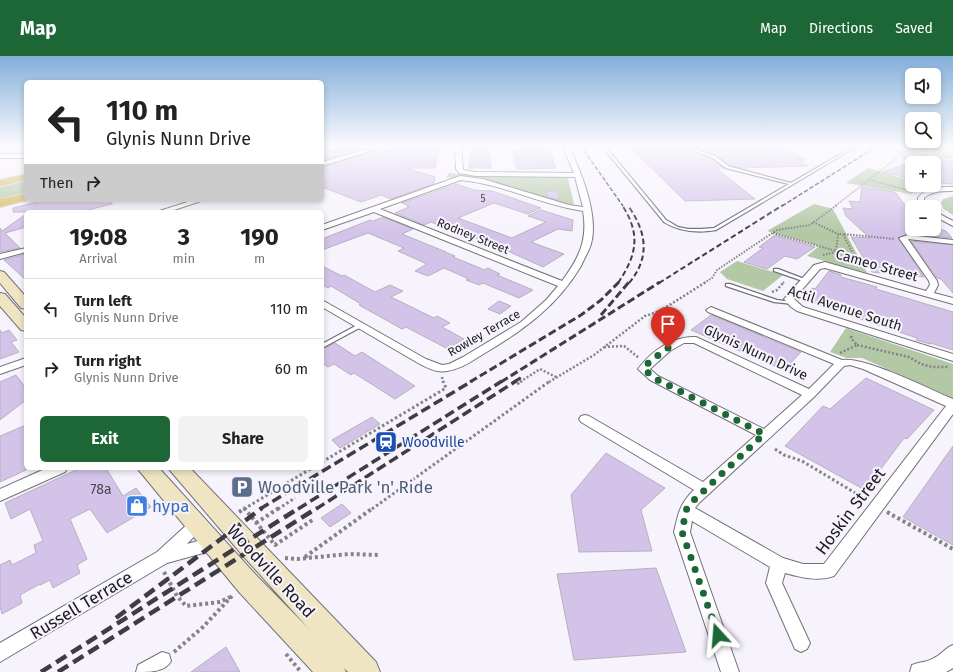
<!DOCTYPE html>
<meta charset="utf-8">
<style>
:root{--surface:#fff;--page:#f2f2f2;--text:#222;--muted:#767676;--line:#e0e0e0;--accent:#1c6735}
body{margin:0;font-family:"Fira Sans",sans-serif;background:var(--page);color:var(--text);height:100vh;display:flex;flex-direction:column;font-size:15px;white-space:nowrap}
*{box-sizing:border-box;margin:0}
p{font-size:13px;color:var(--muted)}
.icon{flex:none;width:22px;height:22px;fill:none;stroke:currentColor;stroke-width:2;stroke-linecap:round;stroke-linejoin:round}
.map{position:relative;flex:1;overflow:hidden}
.details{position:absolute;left:24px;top:154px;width:300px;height:260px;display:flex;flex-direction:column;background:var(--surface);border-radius:6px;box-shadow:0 2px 6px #0003}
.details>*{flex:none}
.top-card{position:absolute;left:24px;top:24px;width:300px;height:122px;border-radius:6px;box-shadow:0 2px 6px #0003;background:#fff;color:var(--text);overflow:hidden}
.tools{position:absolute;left:905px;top:12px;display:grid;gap:8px}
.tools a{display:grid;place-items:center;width:36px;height:36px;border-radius:6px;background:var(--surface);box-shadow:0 2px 6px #0003;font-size:20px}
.pin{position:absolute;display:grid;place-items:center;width:34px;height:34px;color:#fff;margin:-41px -17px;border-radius:50% 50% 50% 0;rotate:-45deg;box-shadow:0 0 4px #0007}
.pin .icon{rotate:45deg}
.me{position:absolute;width:44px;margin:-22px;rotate:341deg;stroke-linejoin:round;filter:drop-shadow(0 0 3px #0008)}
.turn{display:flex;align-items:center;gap:14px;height:84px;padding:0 16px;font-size:18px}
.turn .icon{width:52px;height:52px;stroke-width:2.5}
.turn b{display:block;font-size:28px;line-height:34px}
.then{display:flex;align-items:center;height:38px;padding:0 16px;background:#0003;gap:8px;font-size:15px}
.eta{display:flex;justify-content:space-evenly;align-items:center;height:68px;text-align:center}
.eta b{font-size:24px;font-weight:700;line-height:28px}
.cta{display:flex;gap:8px;margin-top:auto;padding:8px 16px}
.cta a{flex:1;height:46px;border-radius:6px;background:var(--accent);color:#fff;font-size:16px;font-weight:700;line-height:46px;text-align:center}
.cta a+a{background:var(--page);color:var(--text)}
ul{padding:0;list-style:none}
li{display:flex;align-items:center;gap:12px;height:60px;padding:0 16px;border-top:1px solid var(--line)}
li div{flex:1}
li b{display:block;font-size:15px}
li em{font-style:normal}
header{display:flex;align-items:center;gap:24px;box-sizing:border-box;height:56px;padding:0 20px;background:var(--accent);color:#fff}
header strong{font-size:19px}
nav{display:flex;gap:22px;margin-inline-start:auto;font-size:14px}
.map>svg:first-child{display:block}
.green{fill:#b3c9a6}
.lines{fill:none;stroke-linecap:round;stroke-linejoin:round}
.stream{stroke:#8da4c6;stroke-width:2}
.building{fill:#d4c3e9;stroke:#b6b1bb}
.service-casing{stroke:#736f78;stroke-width:2.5}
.minor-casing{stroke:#736f78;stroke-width:2}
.secondary-casing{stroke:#736f78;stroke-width:2}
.trunk-casing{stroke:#d2d2d2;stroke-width:2}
.path-far4{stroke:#858288;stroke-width:1.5;stroke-dasharray:1 1;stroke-linecap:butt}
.path-far3{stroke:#858288;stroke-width:2;stroke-dasharray:1.5 1.5;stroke-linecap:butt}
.path-far2{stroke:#858288;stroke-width:2.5;stroke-dasharray:2 2;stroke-linecap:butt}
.path-far1{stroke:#858288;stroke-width:3;stroke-dasharray:2.5 2.5;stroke-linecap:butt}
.path{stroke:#858288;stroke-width:4;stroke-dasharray:3 3;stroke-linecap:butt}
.service{fill:#fff;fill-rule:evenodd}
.minor{fill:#fff;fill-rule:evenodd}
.secondary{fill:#efe5c3;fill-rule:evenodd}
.trunk{fill:#d6ba60;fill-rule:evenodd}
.rail-far4{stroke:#3f3d42;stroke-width:1.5;stroke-dasharray:4.5 2;stroke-linecap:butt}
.rail-far3{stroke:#3f3d42;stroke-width:2;stroke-dasharray:5.5 3;stroke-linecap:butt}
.rail-far2{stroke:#3f3d42;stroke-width:3;stroke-dasharray:8 3.5;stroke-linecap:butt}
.rail-far1{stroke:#3f3d42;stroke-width:3.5;stroke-dasharray:10 4.5;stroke-linecap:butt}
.rail{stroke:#3f3d42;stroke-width:4.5;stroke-dasharray:12 6;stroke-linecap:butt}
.route{stroke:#1c6735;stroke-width:7;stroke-dasharray:0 12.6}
.labels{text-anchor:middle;stroke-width:4;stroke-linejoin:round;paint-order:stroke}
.far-number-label{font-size:10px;fill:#4c4652}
.far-street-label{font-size:12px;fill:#1e1c20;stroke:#f7f3fd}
.street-label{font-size:14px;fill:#1e1c20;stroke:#f7f3fd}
.transit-label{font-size:14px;fill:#164399;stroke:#f7f3fd;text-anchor:start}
.near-number-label{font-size:14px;fill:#4c4652}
.near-service-label{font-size:17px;fill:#4e5e75;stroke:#f7f3fd;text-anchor:start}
.near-shop-label{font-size:17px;fill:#366cbe;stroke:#f7f3fd;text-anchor:start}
.near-street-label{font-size:17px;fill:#1e1c20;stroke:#f7f3fd}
</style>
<header>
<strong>Map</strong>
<nav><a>Map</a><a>Directions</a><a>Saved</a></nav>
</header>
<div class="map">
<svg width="953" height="616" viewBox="0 0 953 616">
<rect width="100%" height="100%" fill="#f7f3fd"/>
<path class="green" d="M918,89H934L953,101L936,102L934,104L901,103Z
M868,112L912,125V129L931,130L917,133L911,138L846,127Z
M449,117L475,120H563L568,122L574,148L569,149L478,121L464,120L446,122Z
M26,125V137L0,143V131Z
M953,140V159L944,153L941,147L943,143Z
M814,148L833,153L867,217L807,200L819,190L767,175Z
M737,205L783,219L763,235L727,223L720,216Z
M846,272L953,308V342L862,302H847L830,296Z"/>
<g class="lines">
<path class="stream" d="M574,89L576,91"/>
</g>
<path class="building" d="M351,89H374L322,104V97Z
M404,89H440L435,112H405L435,121L434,128L391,143L381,139L361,146L322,131V111L377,95V97Z
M471,89H485L486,94H489L491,112H469Z
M519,89L548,90L556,112L517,113L513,95H520Z
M628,89H782L806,104H798L808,110L740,112L729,109L715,99L693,92V96L712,103L724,112H716L755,143L685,145Z
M898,94L953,106V128L934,127V107H916L898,96Z
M912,105V123L883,116Z
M457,128L474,134L492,135L541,152L528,158L494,147L458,162L512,182L546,166L528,160L541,154L573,164L572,175L558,173L531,186L564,198L543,211L490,187L460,176L458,177L431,166L424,169L395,157L409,151H407L409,150L402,147Z
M862,131L895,136L905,149L906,155L912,153V173H939L946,175L952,182L908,178L898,182L924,221L872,216L851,181L870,182L846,160L843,152L853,153L849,145L860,146Z
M546,135H557L560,143L547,141Z
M45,144H112V148L80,156H13V152Z
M26,158V171L5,177L20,192L0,196V172L2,175Z
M383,161L413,173L402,178L446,196H445L455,200L453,201L480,212L484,214L488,212L500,218L497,219L533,234L519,242L483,227L479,229L466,224L469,223L444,212L428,220L415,215L427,208L398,195L404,192L368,177L322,194V183L370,164L373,165Z
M775,179L815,191L797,203L785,200L767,213L744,206L763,192L759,191Z
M911,185L953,189V237L941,223L937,222Z
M25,198H26V224L4,204Z
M322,210L342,220L344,219L375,236L390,229L403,235L391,241L434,262L437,260L450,267L442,271L464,283L450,291L448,290L446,292L406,271L402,273L359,249L361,248L331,230L328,232L322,229Z
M829,215L841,219V221L877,231L876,233L953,256V294L930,287V288L916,284L917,282L802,243L812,232L815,233Z
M499,245L511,250L500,258L488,253Z
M711,259L801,296L784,314L691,274Z
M0,274L2,277L9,274L17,284L11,286L19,296L0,303Z
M335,287L355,300L362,296L415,330L395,343L354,317L351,319L334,308L328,311L322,307V293Z
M16,319L26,332V344L0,364V326Z
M866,322L934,354L907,383L904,382L865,434L785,390L823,350L830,353Z
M372,361L380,368L340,392L332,384Z
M26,369V414L0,426V380Z
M953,390V489L903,461Z
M606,397L665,432L641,454L652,495L579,496L571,439Z
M80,412H106L123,440L136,432L151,451L107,477L90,453L70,463L87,503L77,509L80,517L53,532L50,524L40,529V528L20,539L22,547L2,558L0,550V509L10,504L12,509L36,497L34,489L43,485L30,453L11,463L5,447Z
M342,448L351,457L330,471L321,462Z
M656,512L686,596L574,604L557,518Z
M226,591L240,616H191Z"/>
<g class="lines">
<g class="service-casing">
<path id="service" d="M601,89H604L666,164L678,171L688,173H701L714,172L789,128L726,112L713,102L694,95V93L715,100L728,110L791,127L856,89H859L716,174C698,177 680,176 664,166Z
M774,213H778L807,224L805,225H803L774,215Z
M726,228H730L777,244L793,246L795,247L793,248L774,246L726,230Z
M361,267L363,268L364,269L363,270L322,292V288Z"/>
</g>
<g class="minor-casing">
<path id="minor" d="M381,89H390L322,110V106Z
M455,89H461L463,114L476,116L574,117L562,89H568C581,115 599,159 591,188C589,195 584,203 581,210C558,249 524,274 485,297C473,304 462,313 447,315C437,317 427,312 418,307L322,251V244L426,303L442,309L449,308L463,301L521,266L546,244L558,230L374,156L322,174V169L460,120L483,123L569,149L583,151L575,121L476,120L459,117L456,113ZM461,124C503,128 541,149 583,155C588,184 579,202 562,225L380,153Z
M0,98H26V102H0Z
M953,131V135C943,135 932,135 924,142V147L928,151H921L918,147V142C926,131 940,131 953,131Z
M194,144H204L168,156H156Z
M934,155L953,165V170L934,160Z
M908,179L953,184V188L908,183L937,225L938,229L934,237L953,242V248L825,212L820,213L794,243L803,251L953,298V305L797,255L791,251L784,243L814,209L825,206L926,235L930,229L929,225L899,182Z
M26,192V196L0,203V198Z
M711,251L842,304C867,301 928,333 953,343V358L834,520C818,526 800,521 785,517L782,527L810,587L807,593L801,596L795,593L766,527L770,511L692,465L690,476L739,616H721L674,476C678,458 680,447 694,434L581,366L579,363L581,360L585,359L589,360L703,426L756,379L650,324L638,313C652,294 673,280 696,281L809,333L834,308L708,256L706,254ZM684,287H694L802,339L764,373L658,320L650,313L670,295ZM850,309L863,313L946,350L824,508H803L783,502L695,452L699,447L814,341L844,310Z
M26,302V309L0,318V311Z
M47,412H67L65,416L0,445V433Z
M196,463L201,465L204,469L201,473L187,488L212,481L218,483L220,488L218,493L167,507L0,606V587L157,496L191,465Z
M953,589V612L946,616H910L912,609C919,606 928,606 934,602C942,598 945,592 953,589Z
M162,596L169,598L171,605C165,616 150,616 136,616L138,609Z"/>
</g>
<g class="secondary-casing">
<path id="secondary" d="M0,215L4,216L26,241V253L21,252L0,227Z
M0,237L5,238L26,262V275L21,274L0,250Z
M137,412H159L257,520L309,573L244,501L168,412H190L376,606L380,616H348L344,612L346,616H313L239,536Z"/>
</g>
<g class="trunk-casing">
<path id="trunk" d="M26,118V124L0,130V124Z
M26,138V144H28L0,151V143Z"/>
</g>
<path class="path-far4" d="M938,89L953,98
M907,96L934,101L953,102
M870,124L915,136
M835,150L914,89"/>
<path class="path-far3" d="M813,166L838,178
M773,177L836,195
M823,199L836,196L838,178H843
M859,209L843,178L895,183
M704,227L712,222L717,214L777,174L810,169L837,149
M783,227L785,225"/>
<path class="path-far2" d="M772,236L777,234L784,226
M857,289L909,301L921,308L932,311H949
M604,291L624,290L639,302
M840,297L857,289L851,282L852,278
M442,321L443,326
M520,326L540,313L556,321
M549,326L594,299L645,260L660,255L706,226"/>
<path class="path-far1" d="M517,328L522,325
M775,393L784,399L802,405L867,444
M322,406L446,332L443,325
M244,452L245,453
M244,453L312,412
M278,453L295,442
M372,453L550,325"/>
<path class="path" d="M244,452L275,489L314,463
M239,456L245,452
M887,456L953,493
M256,467L279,452
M305,501L373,452
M285,502L297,503L349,498L379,499
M164,516L177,540L186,550L220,546L230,541
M174,596L203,571L232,540
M286,598L301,616"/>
<use href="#service" class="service"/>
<use href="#minor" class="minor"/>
<use href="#secondary" class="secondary"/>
<use href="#trunk" class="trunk"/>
<path class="rail-far4" d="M580,89L623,150
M782,150L879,89"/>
<path class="rail-far3" d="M618,227C637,199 641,178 622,149
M629,227C650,202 647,177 629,151
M659,227L783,149"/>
<path class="rail-far2" d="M601,259L629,226
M470,326L581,259L601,244L619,226
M501,326L660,226
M514,326L522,321"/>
<path class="rail-far1" d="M260,453L472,325
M298,453L502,325
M316,453L516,325"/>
<path class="rail" d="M116,562L262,452
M41,616L299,452
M58,616L317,452"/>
</g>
<linearGradient id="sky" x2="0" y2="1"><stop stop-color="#83aeda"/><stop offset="0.51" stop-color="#fbfafe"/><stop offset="1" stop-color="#fbfafe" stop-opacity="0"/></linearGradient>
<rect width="953" height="176" fill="url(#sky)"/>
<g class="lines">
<path class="route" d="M668,292L649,306L644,313L654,322L764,378L694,444L686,454L682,476L718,579"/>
</g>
<defs>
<g id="station-square" transform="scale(1.15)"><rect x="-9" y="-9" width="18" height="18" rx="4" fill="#1a4fb4" stroke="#f7f3fd"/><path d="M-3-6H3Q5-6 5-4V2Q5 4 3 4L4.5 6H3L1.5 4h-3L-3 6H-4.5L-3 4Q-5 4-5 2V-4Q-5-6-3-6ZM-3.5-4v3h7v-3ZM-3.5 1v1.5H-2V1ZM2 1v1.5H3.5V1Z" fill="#fff"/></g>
<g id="parking-square" transform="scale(1.15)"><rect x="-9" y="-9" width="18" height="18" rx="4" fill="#5c6f8a" stroke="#f7f3fd"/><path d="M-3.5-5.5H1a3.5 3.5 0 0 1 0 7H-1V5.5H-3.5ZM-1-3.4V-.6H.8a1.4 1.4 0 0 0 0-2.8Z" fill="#fff"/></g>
<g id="shop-square" transform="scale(1.15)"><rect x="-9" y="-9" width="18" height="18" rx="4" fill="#3f7fe0" stroke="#f7f3fd"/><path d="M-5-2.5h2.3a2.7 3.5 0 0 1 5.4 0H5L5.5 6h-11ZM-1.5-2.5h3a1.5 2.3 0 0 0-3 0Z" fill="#fff"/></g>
</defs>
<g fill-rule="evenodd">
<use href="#station-square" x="386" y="386"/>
<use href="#parking-square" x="242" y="431"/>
<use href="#shop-square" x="137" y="450"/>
</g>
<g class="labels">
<g class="far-number-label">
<text x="483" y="146">5</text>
</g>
<g class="far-street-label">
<text transform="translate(473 180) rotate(22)" y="4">Rodney Street</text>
<text transform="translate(484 277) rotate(-30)" y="4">Rowley Terrace</text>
</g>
<g class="street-label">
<text transform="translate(877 209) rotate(16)" y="5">Cameo Street</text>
<text transform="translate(845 252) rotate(18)" y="5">Actil Avenue South</text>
<text transform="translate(756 296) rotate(25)" y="5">Glynis Nunn Drive</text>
</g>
<g class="transit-label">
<text x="402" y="391">Woodville</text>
</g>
<g class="near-number-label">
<text x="101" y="438">78a</text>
</g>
<g class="near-service-label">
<text x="258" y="437">Woodville Park 'n' Ride</text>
</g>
<g class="near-shop-label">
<text x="152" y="456">hypa</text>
</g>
<g class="near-street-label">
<text transform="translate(850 455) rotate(-53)" y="6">Hoskin Street</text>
<text transform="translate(271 515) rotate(47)" y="6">Woodville Road</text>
<text transform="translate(81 549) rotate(-31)" y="6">Russell Terrace</text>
</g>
</g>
</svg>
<div class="tools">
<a><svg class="icon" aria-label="sound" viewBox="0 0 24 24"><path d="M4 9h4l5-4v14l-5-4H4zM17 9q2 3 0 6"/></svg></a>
<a><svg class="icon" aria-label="search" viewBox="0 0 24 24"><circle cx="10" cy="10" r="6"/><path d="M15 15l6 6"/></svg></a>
<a>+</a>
<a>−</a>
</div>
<div class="pin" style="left:668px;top:292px;background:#d93025"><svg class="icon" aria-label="arrive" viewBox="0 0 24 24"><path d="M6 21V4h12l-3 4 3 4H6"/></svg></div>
<svg class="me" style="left:718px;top:579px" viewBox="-20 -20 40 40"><path d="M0-17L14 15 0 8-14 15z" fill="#1c6735" stroke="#fff" stroke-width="4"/></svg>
<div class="top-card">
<div class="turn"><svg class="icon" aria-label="left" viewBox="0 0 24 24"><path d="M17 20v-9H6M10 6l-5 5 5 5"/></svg><div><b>110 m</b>Glynis Nunn Drive</div></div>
<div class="then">Then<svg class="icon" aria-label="right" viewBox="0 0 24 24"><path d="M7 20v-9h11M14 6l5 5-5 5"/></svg></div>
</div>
<section class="details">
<div class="eta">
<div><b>19:08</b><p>Arrival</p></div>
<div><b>3</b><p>min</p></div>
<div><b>190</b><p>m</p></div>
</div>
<ul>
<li><svg class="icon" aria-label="left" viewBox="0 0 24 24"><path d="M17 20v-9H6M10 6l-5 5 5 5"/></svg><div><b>Turn left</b><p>Glynis Nunn Drive</p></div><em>110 m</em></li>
<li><svg class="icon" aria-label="right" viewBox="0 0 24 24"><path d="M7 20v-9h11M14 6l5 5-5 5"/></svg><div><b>Turn right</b><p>Glynis Nunn Drive</p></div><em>60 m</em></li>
</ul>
<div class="cta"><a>Exit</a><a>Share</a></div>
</section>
</div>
